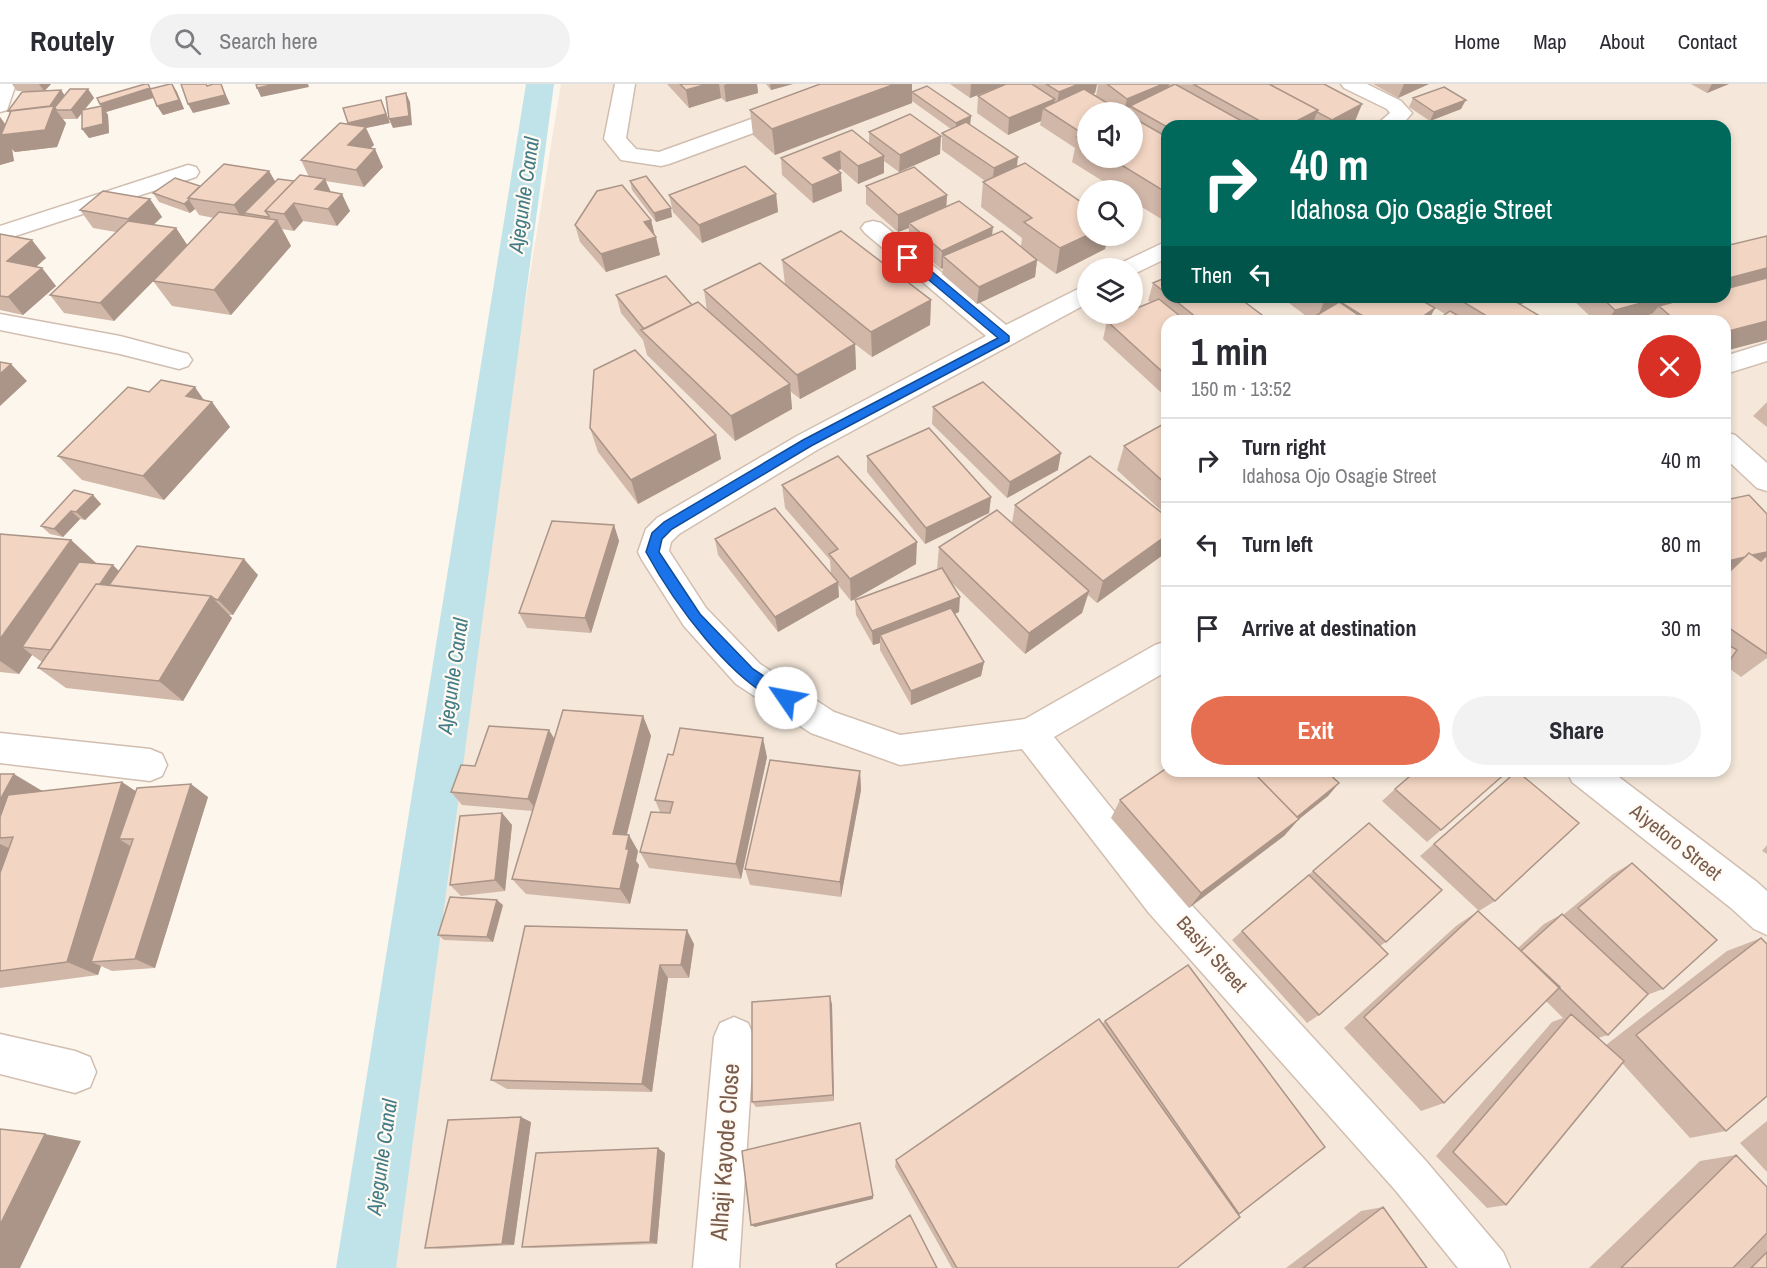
<!DOCTYPE html>
<meta charset="utf-8">
<style>
:root{--surface:#fff;--page:#f2f2f3;--text:#2b2b33;--muted:#7c7c81;--line:#e1e1e2;--accent:#e76f51}
body{margin:0;font-family:"Archivo Narrow",sans-serif;background:var(--page);color:var(--text);height:100vh;display:flex;flex-direction:column;font-size:22px;white-space:nowrap}
*{box-sizing:border-box;margin:0}
p{font-size:20px;color:var(--muted)}
.icon{flex:none;width:33px;height:33px;fill:none;stroke:currentColor;stroke-width:2;stroke-linecap:round;stroke-linejoin:round}
.map{position:relative;flex:1;overflow:hidden}
.side{position:absolute;left:1161px;top:231px;width:570px;height:462px;display:flex;flex-direction:column;background:var(--surface);border-radius:18px;box-shadow:0 3px 9px #0003}
.side>*{flex:none}
.hud{position:absolute;left:1161px;top:36px;width:570px;height:183px;border-radius:18px;box-shadow:0 3px 9px #0003;background:#00695c;color:#fff;overflow:hidden}
.tools{position:absolute;left:1077px;top:18px;display:grid;gap:12px}
.tools a{display:grid;place-items:center;width:66px;height:66px;border-radius:50%;background:var(--surface);box-shadow:0 3px 9px #0003;font-size:30px}
.pin{position:absolute;display:grid;place-items:center;width:51px;height:51px;color:#fff;margin:-26px;border-radius:12px;box-shadow:0 3px 9px #0006}
.me{position:absolute;width:66px;margin:-33px;rotate:303deg;stroke-linejoin:round;filter:drop-shadow(0 0 4px #0008)}
.turn{display:flex;align-items:center;gap:21px;height:126px;padding:0 30px;font-size:27px}
.turn .icon{width:78px;height:78px;stroke-width:2.5}
.turn b{display:block;font-size:42px;line-height:51px}
.then{display:flex;align-items:center;height:57px;padding:0 30px;background:#0003;gap:12px;font-size:22px}
.round{display:grid;place-items:center;flex:none;width:63px;height:63px;border-radius:32px;background:var(--page)}
.head{display:flex;align-items:center;justify-content:space-between;height:102px;padding:0 30px}
h1{font-size:36px;font-weight:700;line-height:45px}
.button{display:flex;gap:12px;margin-top:auto;padding:12px 30px}
.button a{flex:1;height:69px;border-radius:36px;background:var(--accent);color:#fff;font-size:24px;font-weight:700;line-height:69px;text-align:center}
.button a+a{background:var(--page);color:var(--text)}
ul{padding:0;list-style:none}
li{display:flex;align-items:center;gap:18px;height:84px;padding:0 30px;border-top:2px solid var(--line)}
li div{flex:1}
li b{display:block;font-size:22px}
li em{font-style:normal}
header{display:flex;align-items:center;gap:36px;box-sizing:border-box;height:84px;padding:0 30px;background:var(--surface);border-bottom:2px solid var(--line)}
header strong{font-size:28px}
nav{display:flex;gap:33px;margin-inline-start:auto;font-size:21px}
.search{width:420px;height:54px;background:var(--page);display:flex;align-items:center;gap:15px;box-sizing:border-box;padding:0 21px;border-radius:33px;color:var(--muted);font-size:22px}
.map>svg:first-child{display:block}
.residential{fill:#f5e8da;fill-rule:evenodd}
.lines{fill:none;stroke-linecap:round;stroke-linejoin:round}
.canal{fill:#bfe3e8;fill-rule:evenodd}
.street-casing{stroke:#d1beb0;stroke-width:3}
.street{fill:#fff;fill-rule:evenodd}
.wall{fill:#d1b7a8;fill-rule:evenodd}
.shaded-wall{fill:#aa9588}
.building{fill:#f3d5c3;stroke:#aa9588;stroke-width:1.5}
.route{fill:#1a73e8;stroke:#114b97;stroke-width:1.5}
.labels{text-anchor:middle;stroke-width:4.5;stroke-linejoin:round;paint-order:stroke}
.street-label{font-size:20px;fill:#7a5c4d;stroke:#fffaf3}
.water-label{font-size:21px;font-style:italic;fill:#437c86;stroke:#fffaf3}
.near-street-label{font-size:24px;fill:#7a5c4d;stroke:#fffaf3}
</style>
<header>
<strong>Routely</strong>
<div class="search"><svg class="icon" aria-label="search" viewBox="0 0 24 24"><circle cx="10" cy="10" r="6"/><path d="M15 15l6 6"/></svg>Search here</div>
<nav><a>Home</a><a>Map</a><a>About</a><a>Contact</a></nav>
</header>
<div class="map">
<svg width="1767" height="1184" viewBox="0 0 1767 1184">
<rect width="100%" height="100%" fill="#fdf6ec"/>
<path class="residential" d="M561,0H1767V1184H386L473,538ZM1088,28H1132V74H1088ZM1167,42H1725V213H1167ZM1088,106H1132V152H1088ZM1088,184H1132V230H1088ZM1167,237H1725V687H1167Z"/>
<g class="lines">
<path class="canal" d="M526,0H554L396,1184H336Z"/>
<g class="street-casing">
<path id="street" d="M0,0H16L7,26L0,28Z
M615,0H635L626,54L636,65L659,68L849,0H879L876,4L669,80L661,82L621,76L604,55Z
M1341,0H1367L1401,17L1412,29L1401,42H1375L1390,29L1387,25L1344,4Z
M188,81L196,83L199,88L196,93L0,157V142Z
M873,137L881,139L1006,241L1088,200V219L817,366L679,450L671,458L669,467L706,524L760,580L834,628L900,651L1025,635L1155,561L1167,557V587L1054,653L1175,803L1426,1077L1503,1168L1510,1184H1458L1396,1107L1149,829L1022,665L900,681L811,649L736,600L684,542L642,476L638,468L646,445L657,434L797,352L986,252L865,149L861,144L865,139Z
M1167,157V174L1132,191V184H1118L1121,179Z
M0,230L120,252L188,270L192,276L188,282L179,285L120,270L0,246Z
M1767,259V277L1725,290V272Z
M1725,348L1735,351L1767,379V407L1757,404L1725,374Z
M0,649L150,665L162,670L167,681L162,692L150,697L0,679Z
M1567,687H1611L1757,798L1767,807V851L1754,845L1731,824L1572,698Z
M734,933L748,939L754,953L739,1184H693L714,953L720,939Z
M0,950L75,967L90,973L96,988L90,1003L75,1009L0,990Z"/>
</g>
<use href="#street" class="street"/>
</g>
<path class="wall" d="M12,0H51L45,7L61,6L65,12L88,5L94,14L85,25L101,22L151,5L172,0L177,8L184,25L163,31L154,14L106,28L108,31L109,49L89,54L82,45V29L77,35H62L66,39L57,63L15,68L12,65L14,77L0,81V33L6,41L10,30L8,27L37,7H17Z
M667,0H757L758,9L726,18L721,14L689,24Z
M766,0H793L771,6Z
M820,0H912V19L775,71L753,51L750,26Z
M950,0H1006L970,14Z
M1006,0H1324L1362,20L1355,37L1346,42H1167V134L1163,136L1132,117V106H1117L1072,78L1075,64L1040,41L1041,37L1008,51L977,29L978,12ZM1097,1H1098L1096,12L1101,16L1093,10L1095,9ZM1088,28H1132V74H1088Z
M1373,0H1429L1398,14Z
M1691,0H1729L1707,9Z
M912,8L971,32L970,41L1017,83L1088,152H1108L1105,165L1056,190L1037,176L1035,193L977,220L942,190L943,184L941,185L908,157L909,144L898,148L866,120V102L947,111L946,122L992,151L1021,162L1022,154L981,123L983,98L985,97L942,66V49L951,45L912,17Z
M1413,14L1461,25L1430,37L1409,23Z
M390,39L366,44L374,61L370,64L383,83L364,103L325,97L331,108L350,127L337,142L303,137L294,147L282,145L291,162L231,231L172,222L153,197L162,188L114,237L64,229L50,211L116,148L93,144L80,126L150,115L162,133L153,141L176,144L187,161L214,134L199,131L195,125L190,129L159,118L153,109L200,102L269,87L275,98L294,97L309,93L301,76L349,40Z
M869,48L940,70L899,88L884,77V89L858,100L841,85L837,86L842,107L813,119L782,91L781,74L869,60Z
M630,97L672,133L656,138L632,106Z
M776,110L778,128L702,159L673,128L669,111Z
M651,136L660,171L606,188L580,158L575,141Z
M0,150L46,174L36,183L42,184L56,202L23,231L0,226Z
M782,176L931,216L930,241L872,273L855,260L856,285L800,315L790,307L792,325L735,357L647,271L643,256L621,229L616,211L692,221L707,227L704,206L785,200Z
M1167,193V213H1238L1270,237H1167V314L1103,255L1107,237L1151,218L1148,217L1153,199Z
M1281,213H1416L1435,224L1428,237H1307L1310,235Z
M1422,213H1537L1520,221L1548,237H1436L1445,230L1421,215Z
M1571,213H1725V237H1647L1652,230L1626,237H1595L1571,214Z
M149,308L212,318L230,343L164,416L82,396L58,372Z
M1767,318V343L1753,332Z
M933,323L1058,386L1007,414L932,340Z
M1167,338V432L1117,386L1124,362Z
M590,344L716,351L721,375L638,420L598,368Z
M867,372L991,413L989,429L925,460L867,388Z
M782,401L916,480L851,517L838,501L839,513L778,548L718,471L715,455L831,490L830,476L785,424Z
M93,411L101,420L85,436L80,435L63,453L50,450L41,442Z
M1725,416L1767,430V574L1741,593L1726,582L1725,583V490L1726,489H1725Z
M1015,421L1167,433V468L1097,519L1088,511L1082,529L1025,570L952,499L959,528L955,530L984,578L981,592L911,621L880,566V559L873,561L856,531L855,516L937,485L939,463L1012,439Z
M614,441L619,457L591,549L527,544L519,529Z
M0,450L71,456L96,479L95,480L119,487L258,491L233,531H229L232,534L183,617L66,604L38,584L42,578L32,571L19,590L0,588Z
M643,632L651,652L627,750L638,767L636,777L639,781L630,820L526,810L512,795L533,727L462,721L451,708L475,682L549,646L554,656Z
M767,673L741,795L649,784L640,768L660,728L655,716Z
M860,687L861,706L841,813L750,801L745,785Z
M1517,687L1495,817L1479,827L1420,772Z
M0,690L43,707H136L208,713L155,884L112,887L101,882L98,891L0,904Z
M1339,699L1328,712L1299,735L1284,752L1189,824L1111,734L1120,716Z
M1395,705L1441,746L1427,758L1382,717Z
M502,729L512,741L505,807L461,812L450,801Z
M1767,761V770L1762,767Z
M1632,779L1663,905L1647,911L1608,951L1598,954L1606,961L1727,867L1761,854L1726,1047L1690,1054L1622,979L1506,1121L1487,1124L1436,1072L1552,938L1563,934L1546,917L1444,1019L1421,1027L1344,944L1456,842L1478,827L1518,864L1544,840L1562,830L1563,831L1613,790Z
M1313,787L1386,858L1380,862L1319,931L1307,939L1232,856L1242,847Z
M503,821L493,858L444,856L438,851Z
M525,842L694,860L689,894H668L652,1008L507,1005L491,996Z
M832,920L834,1017L756,1023L752,1018Z
M1105,937L1239,1130L1177,1184H952L895,1083L896,1076L1102,940Z
M1767,1037V1088L1740,1059Z
M531,1038L514,1161L440,1165L425,1164Z
M665,1069L657,1160L533,1164L522,1163Z
M1736,1071L1767,1103V1184H1589L1700,1077Z
M1383,1123L1427,1184H1286L1361,1127Z"/>
<path class="shaded-wall" d="M39,0H51L44,7Z
M172,0L177,8L184,25L163,31L157,22Z
M221,0L230,20L193,29L188,20Z
M276,0H308L309,3L261,13L257,4Z
M707,0H719L721,14L689,24L686,6Z
M727,0H757L758,9L726,18L724,1Z
M770,0H793L771,6Z
M895,0H912V19L775,71L772,45Z
M971,0H1006L970,14Z
M1079,0H1097L1095,9L1056,26L1059,8Z
M1163,0H1169L1166,15L1130,22L1129,28H1124L1127,15Z
M1404,0H1429L1398,14Z
M1712,0H1729L1707,9Z
M150,4L156,13L106,28L108,31L109,49L89,54L82,45L102,24L100,20Z
M88,5L94,14L77,35L71,26Z
M61,6L67,15L56,26L66,39L57,63L15,68L12,65L14,77L0,81V33L9,46L48,26Z
M406,9L410,18L412,41L393,44L389,35Z
M1055,15L1052,30L1043,24L1041,37L1008,51L1009,34Z
M381,16L390,39L366,44L374,61L356,79L348,61L352,47L348,39Z
M1466,16L1461,25L1430,37L1434,28Z
M1362,20L1355,37L1346,42H1329L1332,36Z
M1318,26L1312,42H1287Z
M971,32L970,41L956,48V39Z
M1088,44V59L1079,54L1080,48Z
M941,52L940,70L899,88L900,71Z
M375,65L383,83L364,103L356,86Z
M840,67L841,85L824,92L823,74Z
M884,72V89L858,100V82Z
M1018,73L1016,91L992,102L994,84Z
M269,87L279,104L244,129L247,136L244,139L234,121Z
M841,89L842,107L813,119L812,101Z
M325,95L333,113L315,105Z
M342,110L350,127L337,142L328,125Z
M776,110L778,128L702,159L699,141Z
M947,111L946,129L909,139V144L898,148V131Z
M150,115L162,133L140,153L128,135Z
M189,116L195,125L190,129L184,120Z
M294,120L303,137L294,147L284,130Z
M1167,120V134L1163,136Z
M671,124L672,133L656,138L654,129Z
M269,132L273,140L277,136L291,162L231,231L214,206L273,141L268,133Z
M651,136L655,153L644,138Z
M993,143L991,161L943,172V184L941,185L942,167Z
M176,144L188,162L114,237L100,219Z
M1088,151V152H1108L1105,165L1056,190L1060,164Z
M656,153L660,171L606,188L601,170Z
M32,156L46,174L22,195L7,177Z
M1037,176L1035,193L977,220L979,203Z
M42,184L56,202L23,231L8,213Z
M1767,184V197L1725,209V195Z
M1326,213H1363L1342,219L1338,226L1316,237Z
M1513,213H1537L1503,228Z
M1664,213H1706L1659,222L1652,230L1626,237H1607L1615,226Z
M931,216L930,241L872,273L871,248Z
M1435,224L1428,237H1416Z
M1767,237V256L1725,267V248Z
M855,260L856,285L800,315L797,291Z
M11,280L27,297L0,322V290Z
M790,300L792,325L735,357L731,332Z
M195,303L208,322L212,318L230,343L164,416L143,392L186,312Z
M716,351L721,375L638,420L631,396Z
M1061,369L1058,386L1007,414L1010,398Z
M93,411L101,420L85,436L76,428Z
M991,413L989,429L925,460L926,444Z
M71,427L80,435L63,453L54,445Z
M614,441L619,457L591,549L585,534Z
M1167,451V468L1097,519L1103,497Z
M71,456L96,479L36,565L22,563L32,571L19,590L0,577V555Z
M917,458L916,480L851,517L850,495Z
M1767,468V471L1753,482L1745,473Z
M1745,473L1726,489H1725V480L1728,477Z
M244,475L258,491L233,531L218,516Z
M113,481L129,497L58,566Z
M838,498L839,513L778,548L775,533Z
M1089,507L1082,529L1025,570L1029,549Z
M211,512L232,534L183,617L159,597Z
M960,513L959,528L883,557L880,551V559L873,561L872,547Z
M984,578L981,592L911,621V607Z
M643,632L651,652L623,766L613,750Z
M549,646L557,659L537,727L528,715Z
M763,654L767,673L741,795L736,780Z
M860,687L861,706L841,813L840,798Z
M14,690L44,708L13,753L0,754V716Z
M122,698L149,716L133,755H119L135,765L91,878L101,882L98,891L67,878Z
M1339,699L1328,712L1298,736L1299,735L1284,752L1189,824L1201,809Z
M191,700L208,713L155,884L135,875Z
M502,729L512,741L505,807L495,796Z
M629,751L638,767L636,777L639,781L630,820L620,805L626,765Z
M0,760L15,767L0,812Z
M497,816L503,821L493,858L487,853Z
M687,846L694,860L689,894L681,881Z
M660,881L668,894L652,1008L642,1000Z
M830,912L832,920L834,1017L833,1011Z
M521,1033L531,1038L514,1161L502,1160Z
M45,1050L81,1057L20,1184H0V1141Z
M658,1064L665,1069L657,1160L650,1158Z
M873,1112V1115L755,1143L751,1141Z"/>
<path class="building" d="M145,0H148L150,4L100,20L97,14Z
M170,0H172L179,16L157,22L150,5Z
M181,0H206L207,2L213,0H221L225,11L188,20Z
M256,0H276L257,4Z
M680,0H707L686,6Z
M820,0H895L772,45L750,26Z
M1006,0H1032L1055,15L1009,34L978,12Z
M1046,0H1079L1059,8Z
M1107,0H1163L1127,15Z
M1175,0L1249,41L1167,42V43L1130,22Z
M1193,0H1269L1318,26L1287,42H1269Z
M1269,0H1324L1362,20L1332,36L1317,28L1318,26Z
M927,2L971,32L956,39L912,8Z
M1444,3L1466,16L1434,28L1413,14Z
M70,5H88L71,26H56L55,23Z
M1084,5L1122,28H1088V44L1080,48L1043,24Z
M61,6L50,22L8,27L22,8Z
M406,9L409,32L389,35L386,13Z
M381,16L386,30L348,39L343,24Z
M54,22L45,46L1,51L11,27Z
M102,22L103,40L82,45V26Z
M910,30L941,52L900,71L869,48Z
M1132,33L1167,53V109L1110,74H1132Z
M966,38L1018,73L994,84L942,49Z
M340,39L366,43L348,61L375,65L356,86L301,76Z
M852,46L884,72L858,82L840,67L823,74L841,89L812,101L781,74Z
M1088,47V59L1077,53Z
M1025,79L1088,123V151L1060,164L1024,138L1032,134L983,98Z
M224,80L269,87L234,121L188,114Z
M745,82L776,110L699,141L669,111Z
M914,83L947,111L898,131L866,102Z
M300,91L325,95L315,105L342,110L328,125L294,119L284,130L265,127Z
M646,92L671,124L654,129L630,97Z
M175,94L200,102L188,114L189,116L184,120L153,109Z
M278,95L294,97L265,127L269,132L268,133L244,129Z
M622,101L651,136L644,138L656,153L601,170L575,141L597,107Z
M103,107L150,115L128,135L80,126Z
M959,117L993,143L942,167L909,139Z
M219,128L277,136L214,206L153,197Z
M128,137L176,144L100,219L50,211Z
M841,147L931,216L871,248L782,176Z
M1002,147L1037,176L979,203L943,172Z
M0,150L32,156L7,177L42,184L8,213L0,212Z
M1767,152V184L1725,195V162Z
M760,179L855,260L797,291L704,206Z
M666,192L692,221L644,245L616,211Z
M1167,193V210L1153,199Z
M1767,194V237L1725,248V237H1676L1659,222L1692,213H1725V205Z
M1171,213H1238L1270,237H1201Z
M1350,213H1416L1435,224L1416,237H1371L1342,219Z
M1455,213H1508L1548,237H1495Z
M1601,213H1664L1615,226Z
M1159,215L1186,237H1167V292L1107,237L1125,230H1132V226Z
M698,218L790,300L731,332L641,246Z
M1339,218L1367,237H1307Z
M1450,227L1467,237H1436Z
M635,266L716,351L631,396L590,344L594,286Z
M0,278L11,280L0,290Z
M161,296L195,303L186,312L212,318L143,392L58,372L128,303L149,308Z
M983,298L1061,369L1010,398L933,323Z
M1167,338V401L1124,362Z
M929,344L991,413L926,444L867,372Z
M838,372L917,458L850,495L829,470L838,465L782,401Z
M1090,372L1167,433V451L1103,497L1015,421Z
M74,406L93,411L76,428L71,427L54,445L41,442Z
M1749,411L1767,430V468L1752,471L1749,469L1745,473L1728,477L1725,474V416Z
M775,424L838,498L775,533L715,455Z
M997,426L1089,507L1029,549L939,463Z
M552,437L614,441L585,534L519,529Z
M0,450L71,456L0,555Z
M137,462L244,475L218,516L215,515L211,512L109,501Z
M1749,469L1761,477L1767,471V570L1725,541V492Z
M79,478L113,481L100,500H96L51,566L22,563Z
M942,484L960,513L872,547L855,516Z
M96,500L211,512L159,597L38,584Z
M951,524L984,578L911,607L880,551Z
M1725,559L1737,566L1725,583Z
M563,626L643,632L613,750L629,751L626,765H629L620,805L512,795Z
M489,642L549,646L528,715L451,708L461,681L475,682Z
M680,644L763,654L736,780L640,768L651,728L670,729L673,718L655,716L668,670L673,671Z
M770,676L860,687L840,798L745,785Z
M1167,684V687H1252L1299,735L1201,809L1120,716Z
M1252,687H1326L1339,699L1297,733Z
M1416,687H1508L1441,746L1395,705Z
M1517,687L1579,739L1495,817L1434,760Z
M0,690H14L0,716Z
M122,698L67,878L0,887V789L13,753L0,754V733L8,711Z
M191,700L135,875L91,878L133,755H119L137,704Z
M502,729L495,796L450,801L460,732Z
M1369,739L1442,806L1386,858L1313,787Z
M1632,779L1717,856L1663,905L1578,824Z
M1309,791L1388,870L1319,931L1242,847Z
M450,813L497,816L487,853L438,851Z
M1478,827L1560,903L1444,1019L1364,933Z
M1562,830L1648,910L1608,951L1521,867Z
M525,842L687,846L681,881H660L642,1000L491,996Z
M1761,854L1767,860V1012L1726,1047L1636,951Z
M1188,881L1325,1063L1239,1130L1105,937Z
M830,912L833,1011L752,1018V918Z
M1571,930L1624,977L1506,1121L1453,1068Z
M1099,935L1240,1133L1177,1184H957L896,1076Z
M521,1033L502,1160L425,1164L448,1036Z
M860,1039L873,1112L751,1141L742,1067Z
M0,1045L45,1050L0,1141Z
M658,1064L650,1158L522,1163L536,1069Z
M1736,1071L1767,1103V1149L1733,1184H1621Z
M1383,1123L1427,1184H1303Z
M910,1131L937,1184H837L836,1180Z
M1767,1168V1184H1751Z"/>
<path class="route" d="M905,171H912L1009,252V257L811,362L672,445L662,455L659,468L700,530L753,585L791,610L793,614L791,618L786,620C733,602 672,516 646,468L652,449L664,438L803,356L998,254L905,176Z"/>
<g class="labels">
<g class="street-label">
<text transform="translate(1676 758) rotate(38)" y="7">Aiyetoro Street</text>
<text transform="translate(1212 870) rotate(48)" y="7">Basiyi Street</text>
</g>
<g class="water-label">
<text transform="translate(524 111) rotate(-82)" y="7">Ajegunle Canal</text>
<text transform="translate(453 592) rotate(-82)" y="7">Ajegunle Canal</text>
<text transform="translate(382 1073) rotate(-82)" y="7">Ajegunle Canal</text>
</g>
<g class="near-street-label">
<text transform="translate(725 1068) rotate(-86)" y="8">Alhaji Kayode Close</text>
</g>
</g>
</svg>
<div class="tools">
<a><svg class="icon" aria-label="sound" viewBox="0 0 24 24"><path d="M4 9h4l5-4v14l-5-4H4zM17 9q2 3 0 6"/></svg></a>
<a><svg class="icon" aria-label="search" viewBox="0 0 24 24"><circle cx="10" cy="10" r="6"/><path d="M15 15l6 6"/></svg></a>
<a><svg class="icon" aria-label="layers" viewBox="0 0 24 24"><path d="M12 4l9 5-9 5-9-5zM3 14l9 5 9-5"/></svg></a>
</div>
<div class="pin" style="left:908px;top:174px;background:#d93025"><svg class="icon" aria-label="arrive" viewBox="0 0 24 24"><path d="M6 21V4h12l-3 4 3 4H6"/></svg></div>
<svg class="me" style="left:786px;top:614px" viewBox="-20 -20 40 40"><circle r="19" fill="#fff"/><path d="M0-13L10 11 0 6-10 11z" fill="#1a73e8"/></svg>
<div class="hud">
<div class="turn"><svg class="icon" aria-label="right" viewBox="0 0 24 24"><path d="M7 20v-9h11M14 6l5 5-5 5"/></svg><div><b>40 m</b>Idahosa Ojo Osagie Street</div></div>
<div class="then">Then<svg class="icon" aria-label="left" viewBox="0 0 24 24"><path d="M17 20v-9H6M10 6l-5 5 5 5"/></svg></div>
</div>
<section class="side">
<div class="head"><div><h1>1 min</h1><p>150 m · 13:52</p></div><a class="round" style="background:#d93025;color:#fff"><svg class="icon" aria-label="close" viewBox="0 0 24 24"><path d="M6 6l12 12M18 6L6 18"/></svg></a></div>
<ul>
<li><svg class="icon" aria-label="right" viewBox="0 0 24 24"><path d="M7 20v-9h11M14 6l5 5-5 5"/></svg><div><b>Turn right</b><p>Idahosa Ojo Osagie Street</p></div><em>40 m</em></li>
<li><svg class="icon" aria-label="left" viewBox="0 0 24 24"><path d="M17 20v-9H6M10 6l-5 5 5 5"/></svg><div><b>Turn left</b></div><em>80 m</em></li>
<li><svg class="icon" aria-label="arrive" viewBox="0 0 24 24"><path d="M6 21V4h12l-3 4 3 4H6"/></svg><div><b>Arrive at destination</b></div><em>30 m</em></li>
</ul>
<div class="button"><a>Exit</a><a>Share</a></div>
</section>
</div>
